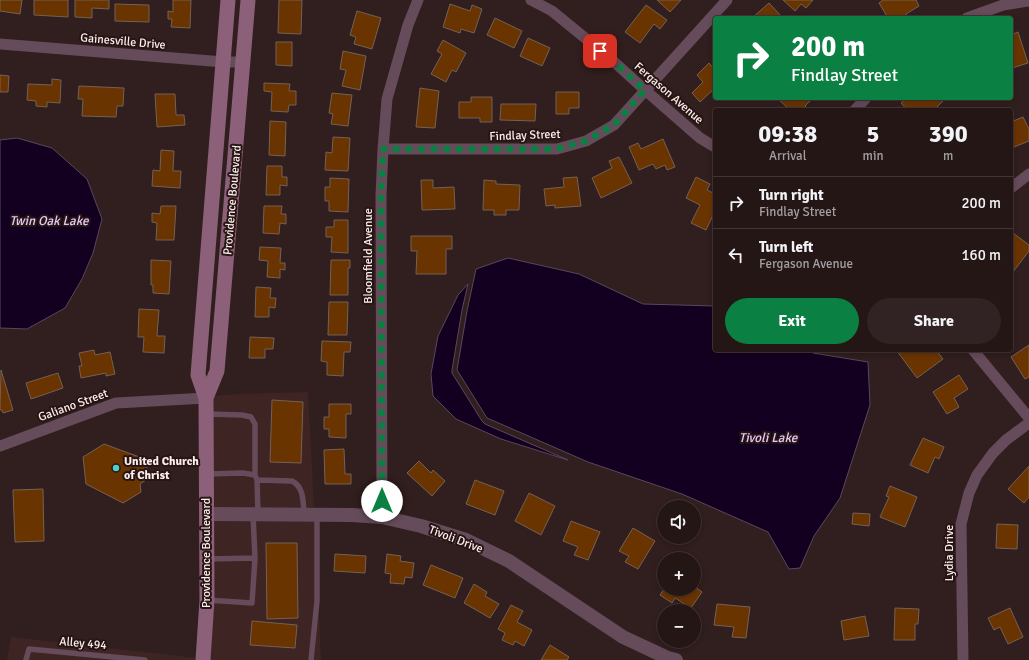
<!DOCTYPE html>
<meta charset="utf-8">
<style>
:root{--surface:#251616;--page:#312323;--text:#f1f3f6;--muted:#a39fa1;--line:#423535;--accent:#0b8043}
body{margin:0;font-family:Signika,sans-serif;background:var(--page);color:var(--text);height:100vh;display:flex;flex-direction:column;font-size:15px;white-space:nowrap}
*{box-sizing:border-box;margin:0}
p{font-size:13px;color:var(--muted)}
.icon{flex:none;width:22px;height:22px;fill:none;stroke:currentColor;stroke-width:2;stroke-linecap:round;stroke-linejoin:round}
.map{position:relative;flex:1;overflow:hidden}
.panel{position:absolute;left:713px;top:108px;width:300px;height:244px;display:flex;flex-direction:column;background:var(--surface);border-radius:4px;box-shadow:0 2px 6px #0003,0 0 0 1px var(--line)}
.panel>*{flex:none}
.guide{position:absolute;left:713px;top:16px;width:300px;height:84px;border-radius:4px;box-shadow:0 2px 6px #0003,0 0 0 1px var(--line);background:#0b8043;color:#fff;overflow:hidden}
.fabs{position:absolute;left:657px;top:500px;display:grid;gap:8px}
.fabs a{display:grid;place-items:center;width:44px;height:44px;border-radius:50%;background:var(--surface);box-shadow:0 2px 6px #0003,0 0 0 1px var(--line);font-size:20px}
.pin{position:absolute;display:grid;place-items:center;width:34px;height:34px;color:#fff;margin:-17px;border-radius:8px;box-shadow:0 2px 6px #0006}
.me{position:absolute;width:44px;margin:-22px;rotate:0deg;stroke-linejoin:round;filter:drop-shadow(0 0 3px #0008)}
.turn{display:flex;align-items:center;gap:14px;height:84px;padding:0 12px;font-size:18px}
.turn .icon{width:52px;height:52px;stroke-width:2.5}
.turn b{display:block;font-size:28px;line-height:34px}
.eta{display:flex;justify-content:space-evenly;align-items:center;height:68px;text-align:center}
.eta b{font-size:24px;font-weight:700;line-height:28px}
.cta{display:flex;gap:8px;margin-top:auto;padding:8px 12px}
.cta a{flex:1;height:46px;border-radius:24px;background:var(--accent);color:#fff;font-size:16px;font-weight:700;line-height:46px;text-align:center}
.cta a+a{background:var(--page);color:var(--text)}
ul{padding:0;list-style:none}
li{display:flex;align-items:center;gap:12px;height:52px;padding:0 12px;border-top:1px solid var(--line)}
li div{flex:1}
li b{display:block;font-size:15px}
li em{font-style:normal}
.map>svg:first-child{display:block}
.built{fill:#3e2423}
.water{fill:#130020;stroke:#59475e}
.building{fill:#6a3400;stroke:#746155}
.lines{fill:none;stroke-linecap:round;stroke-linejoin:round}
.service{stroke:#664b5a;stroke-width:5.5}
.minor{stroke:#664b5a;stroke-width:11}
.tertiary{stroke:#664b5a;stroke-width:14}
.secondary{stroke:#8b6078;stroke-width:15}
.route{stroke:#0b8043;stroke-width:7;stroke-dasharray:0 12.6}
.poi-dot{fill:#52cdcc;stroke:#271514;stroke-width:1.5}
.labels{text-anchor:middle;stroke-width:4;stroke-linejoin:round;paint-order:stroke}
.street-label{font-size:12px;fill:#fceeed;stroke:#271514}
.poi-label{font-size:12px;font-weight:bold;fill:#fceeed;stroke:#271514;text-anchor:start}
.water-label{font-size:13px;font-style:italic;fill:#e5c8fa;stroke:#271514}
</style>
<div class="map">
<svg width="1029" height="660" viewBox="0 0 1029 660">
<rect width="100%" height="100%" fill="#311e1e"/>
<path class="built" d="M308,392L314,507H213L212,403L214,402L213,398L214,396L237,394Z
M213,521H315L321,660H209Z
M11,637L197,658L196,660H7Z"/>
<path class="water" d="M17,138L52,148L87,179L102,219L93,253L82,279L65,308L27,329L0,328V140Z
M508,258L579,274L643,304L715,306V350H809L813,353L868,362L870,405L840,498L814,536L800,568L789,569L768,532L682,494L588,462L487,418L457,370L467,311L476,269Z
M468,284L462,310L452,370V373L482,421L485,424L568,460L501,439L456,419L433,396L431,374L438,336L458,295Z"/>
<path class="building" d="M0,0H22L20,14L0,11Z
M34,0H68V17L34,15Z
M75,0H109V9L92,8V18L75,17Z
M173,0H191L190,28L171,27L172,19H168V11L173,12Z
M279,0H302L301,34L278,33Z
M657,0H681L670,12Z
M783,0H813L806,8L801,4L795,11Z
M883,0H916L919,6L906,14L908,18H888L879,3Z
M769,3L783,18H752Z
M115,4L149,5V22L115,21Z
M450,4L470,11L472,5L482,9L474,33L461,29L460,33L443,27Z
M646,5L667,20L660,29L654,24L640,43L625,32Z
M357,11L381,18L372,49L354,44L356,37L350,35Z
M495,18L522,31L514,48L487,35Z
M1018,32L1028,63L1012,68L1011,64V35Z
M528,38L550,48L542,66L520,56Z
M443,40L466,53L456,72L452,70L446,82L431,74L442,54L437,51Z
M276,42H292V66L276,65Z
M343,51L366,56L360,90L342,86L346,70L340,69Z
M709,63L715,70V88L700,102L692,93L703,82L697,75Z
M0,75L9,76L8,92H0Z
M52,79L61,80L60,103L47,102V107L36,106V101L27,100L28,84L52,85Z
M264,83L290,84L289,91H296V105H289L288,112L271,111L272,92L264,91Z
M79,86L124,88L123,106H117L116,117L82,116L83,99H78Z
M420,88L439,91L435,128L416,127Z
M556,92H579V108H569V114H556Z
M332,93L352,95L348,126L331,124L333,114L329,113Z
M155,94H175L176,115H184L185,125L157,127Z
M471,97H492V122H480V118H459V102H471Z
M777,98H813L805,106L809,110H790Z
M907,98H942L944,100L934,110H907L901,103Z
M501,104H536L535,121L500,120Z
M1023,117L1029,129V141L1014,147L1011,142V122Z
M270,121L286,122L285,156L269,155Z
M333,137L350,138L348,171L325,170L326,152L332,153Z
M663,139L675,167L667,170L665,165L656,169L653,164L639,170L629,147L638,143L641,149Z
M161,150L174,151L173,171H181L180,188L152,186L153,170L160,171Z
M619,157L632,183L601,198L592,178L612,168L609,161Z
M267,166H282V177H287V186L280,185V195H266Z
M577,177L581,206L555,208V205L546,206L544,189L564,187L563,178Z
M696,177L710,184L707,190L715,194V211L706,230L691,223L700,205L686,198Z
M330,178L349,179L348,212L329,211V201H325V187H330Z
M421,180H433V188L454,187L455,209L422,210Z
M484,180L496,181V184L520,185L519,210H506V215H494V210H483Z
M161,206H176L174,240H156L157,223L152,222V213L160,214Z
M264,206H282L281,214H286V224L280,223L279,234L263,233Z
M334,220H348V253L331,252L332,237H326V227H334Z
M1013,233L1029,245V251L1013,272L1011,271V236Z
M411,236H452V249H446V274H416L417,251H411Z
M260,247L281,248L280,263H285V270L280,269V278L267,277L268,261L259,260Z
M151,260L171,261L169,294L153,293V285H151Z
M331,260H350V268H348V295H330Z
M256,287L271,288L270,298H276L275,308L269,307V317H255Z
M329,302H348L347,335H328Z
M139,309L159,310L157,336H165L164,353L143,352L144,337H138Z
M250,337L274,338L273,349H265V358H249Z
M322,341L351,342L350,352H344L343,376L327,375V362L321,361Z
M1029,345V377L1025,379L1011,357Z
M94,350L95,355L110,352L115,374L106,376V373L81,378L79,366H82L79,353Z
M897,350H927L928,352L931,350H936L943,359L917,378L897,351Z
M1,370L13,410L3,413L2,410H0Z
M58,373L63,388L31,399L26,383Z
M959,375L968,389L954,398L959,407L947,414L933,392Z
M272,400L303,402L301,463L270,462Z
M329,404H351V414H346V438L329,437V429H324V417H329Z
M923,438L944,447L939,459L935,457L928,473L910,465Z
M104,444L145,459L149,478L140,484L141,492L123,503L86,484L83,457Z
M344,449L345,474H351V484H325L324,450Z
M419,461L431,473L433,470L445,481L432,496L407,473Z
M1029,466V497L1024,503L1008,489Z
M475,480L504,491L495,515L466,504Z
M890,486L917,497L905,527L880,517L889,497L886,496Z
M43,489L44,541L15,542L13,490Z
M529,493L555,506L541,535L515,521Z
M853,513L870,514L869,526L852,524Z
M571,521L600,532L588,560L574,555L578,547L563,541Z
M997,524L1018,525L1017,549L996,548Z
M633,528L655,541L638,569L625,562L629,556L619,551Z
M266,543H297L298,618L267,619Z
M335,554L366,556L365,573L334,571Z
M387,554L401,556L400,561L414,563L412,578L405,577L404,584L390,583L391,574L385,573Z
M431,565L463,578L455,598L423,585Z
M694,581L697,583L695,587L702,592L691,608L675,598L672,603L660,595L664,589H694Z
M474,584L487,592L485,596L499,604L490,618L464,603Z
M717,604L750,607L746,638L732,637L734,627L714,625Z
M511,605L523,611L517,622L532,630L524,646L515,641L513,645L502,640L505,633L498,629Z
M895,608L919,609L918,624H915V640H894Z
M1010,608L1023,637L1008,644L1000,627L994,630L988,618Z
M865,616L869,636L844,640L841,621Z
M252,621L297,625L295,648L250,645Z
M550,645L569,657L567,660H541Z"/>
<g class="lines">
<path class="service" d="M207,414L242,415L251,417L255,424V475
M207,474L243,473L255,475L257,480L258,514
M257,480L292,481C304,487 303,501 304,514
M207,559L255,558
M207,600L252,603L255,558L253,515
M26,660L29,649L145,660
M311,660L317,601V515"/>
<path class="minor" d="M531,0L552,11L612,60L645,90L700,138L715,147
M967,18L1003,5L1029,1
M0,44L224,62H243
M855,110L866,98
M383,149H557L586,141L614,125L727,0
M1011,188L1029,174
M973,350L1029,418
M0,446L116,403L206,398
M382,517L381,196L383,149L387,99L408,25L418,0
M963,660L961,524L969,493L977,475L993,453L1006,440L1029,423"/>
<path class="tertiary" d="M207,514L352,515L382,517L421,526L466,540L509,561L623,637L668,658L676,660"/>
<path class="secondary" d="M206,398L217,371L248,0
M203,660L207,600L206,398L198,375L228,0"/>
</g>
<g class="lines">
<path class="route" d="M382,501L381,196L383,149H556L586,141L614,125L645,90L612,60L600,51"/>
</g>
<circle class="poi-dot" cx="116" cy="468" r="4"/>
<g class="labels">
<g class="street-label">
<text transform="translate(123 41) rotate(5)" y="4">Gainesville Drive</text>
<text transform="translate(669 93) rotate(41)" y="4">Fergason Avenue</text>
<text transform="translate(525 135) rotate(-2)" y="4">Findlay Street</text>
<text transform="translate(232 200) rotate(-85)" y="4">Providence Boulevard</text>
<text transform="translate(368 256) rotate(-90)" y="4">Bloomfield Avenue</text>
<text transform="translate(73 405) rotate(-20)" y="4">Galiano Street</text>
<text transform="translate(456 539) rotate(21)" y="4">Tivoli Drive</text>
<text transform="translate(206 553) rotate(-90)" y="4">Providence Boulevard</text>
<text transform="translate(949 553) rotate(-90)" y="4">Lydia Drive</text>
<text transform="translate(83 643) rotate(5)" y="4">Alley 494</text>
</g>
<g class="poi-label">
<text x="124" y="465">United Church<tspan x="124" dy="14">of Christ</tspan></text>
</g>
<g class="water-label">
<text x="49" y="225">Twin Oak Lake</text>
<text x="768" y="442">Tivoli Lake</text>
</g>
</g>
</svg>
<div class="fabs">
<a><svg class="icon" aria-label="sound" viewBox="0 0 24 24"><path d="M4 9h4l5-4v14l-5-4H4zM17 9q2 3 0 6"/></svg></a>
<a>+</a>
<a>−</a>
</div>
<div class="pin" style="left:600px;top:51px;background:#d93025"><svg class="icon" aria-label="arrive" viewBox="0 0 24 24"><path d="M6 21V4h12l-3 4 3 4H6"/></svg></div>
<svg class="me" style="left:382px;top:501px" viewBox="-20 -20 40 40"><circle r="19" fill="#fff"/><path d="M0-13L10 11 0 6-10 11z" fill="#0b8043"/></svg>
<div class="guide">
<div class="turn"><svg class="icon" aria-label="right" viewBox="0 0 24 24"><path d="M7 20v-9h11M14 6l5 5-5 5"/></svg><div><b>200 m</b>Findlay Street</div></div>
</div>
<section class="panel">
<div class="eta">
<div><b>09:38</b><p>Arrival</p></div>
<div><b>5</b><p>min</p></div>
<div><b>390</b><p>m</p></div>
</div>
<ul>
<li><svg class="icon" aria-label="right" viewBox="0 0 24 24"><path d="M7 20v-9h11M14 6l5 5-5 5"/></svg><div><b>Turn right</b><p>Findlay Street</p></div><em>200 m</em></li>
<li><svg class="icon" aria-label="left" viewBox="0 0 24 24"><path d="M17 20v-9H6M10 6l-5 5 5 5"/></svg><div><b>Turn left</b><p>Fergason Avenue</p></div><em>160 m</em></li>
</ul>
<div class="cta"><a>Exit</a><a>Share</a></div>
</section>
</div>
